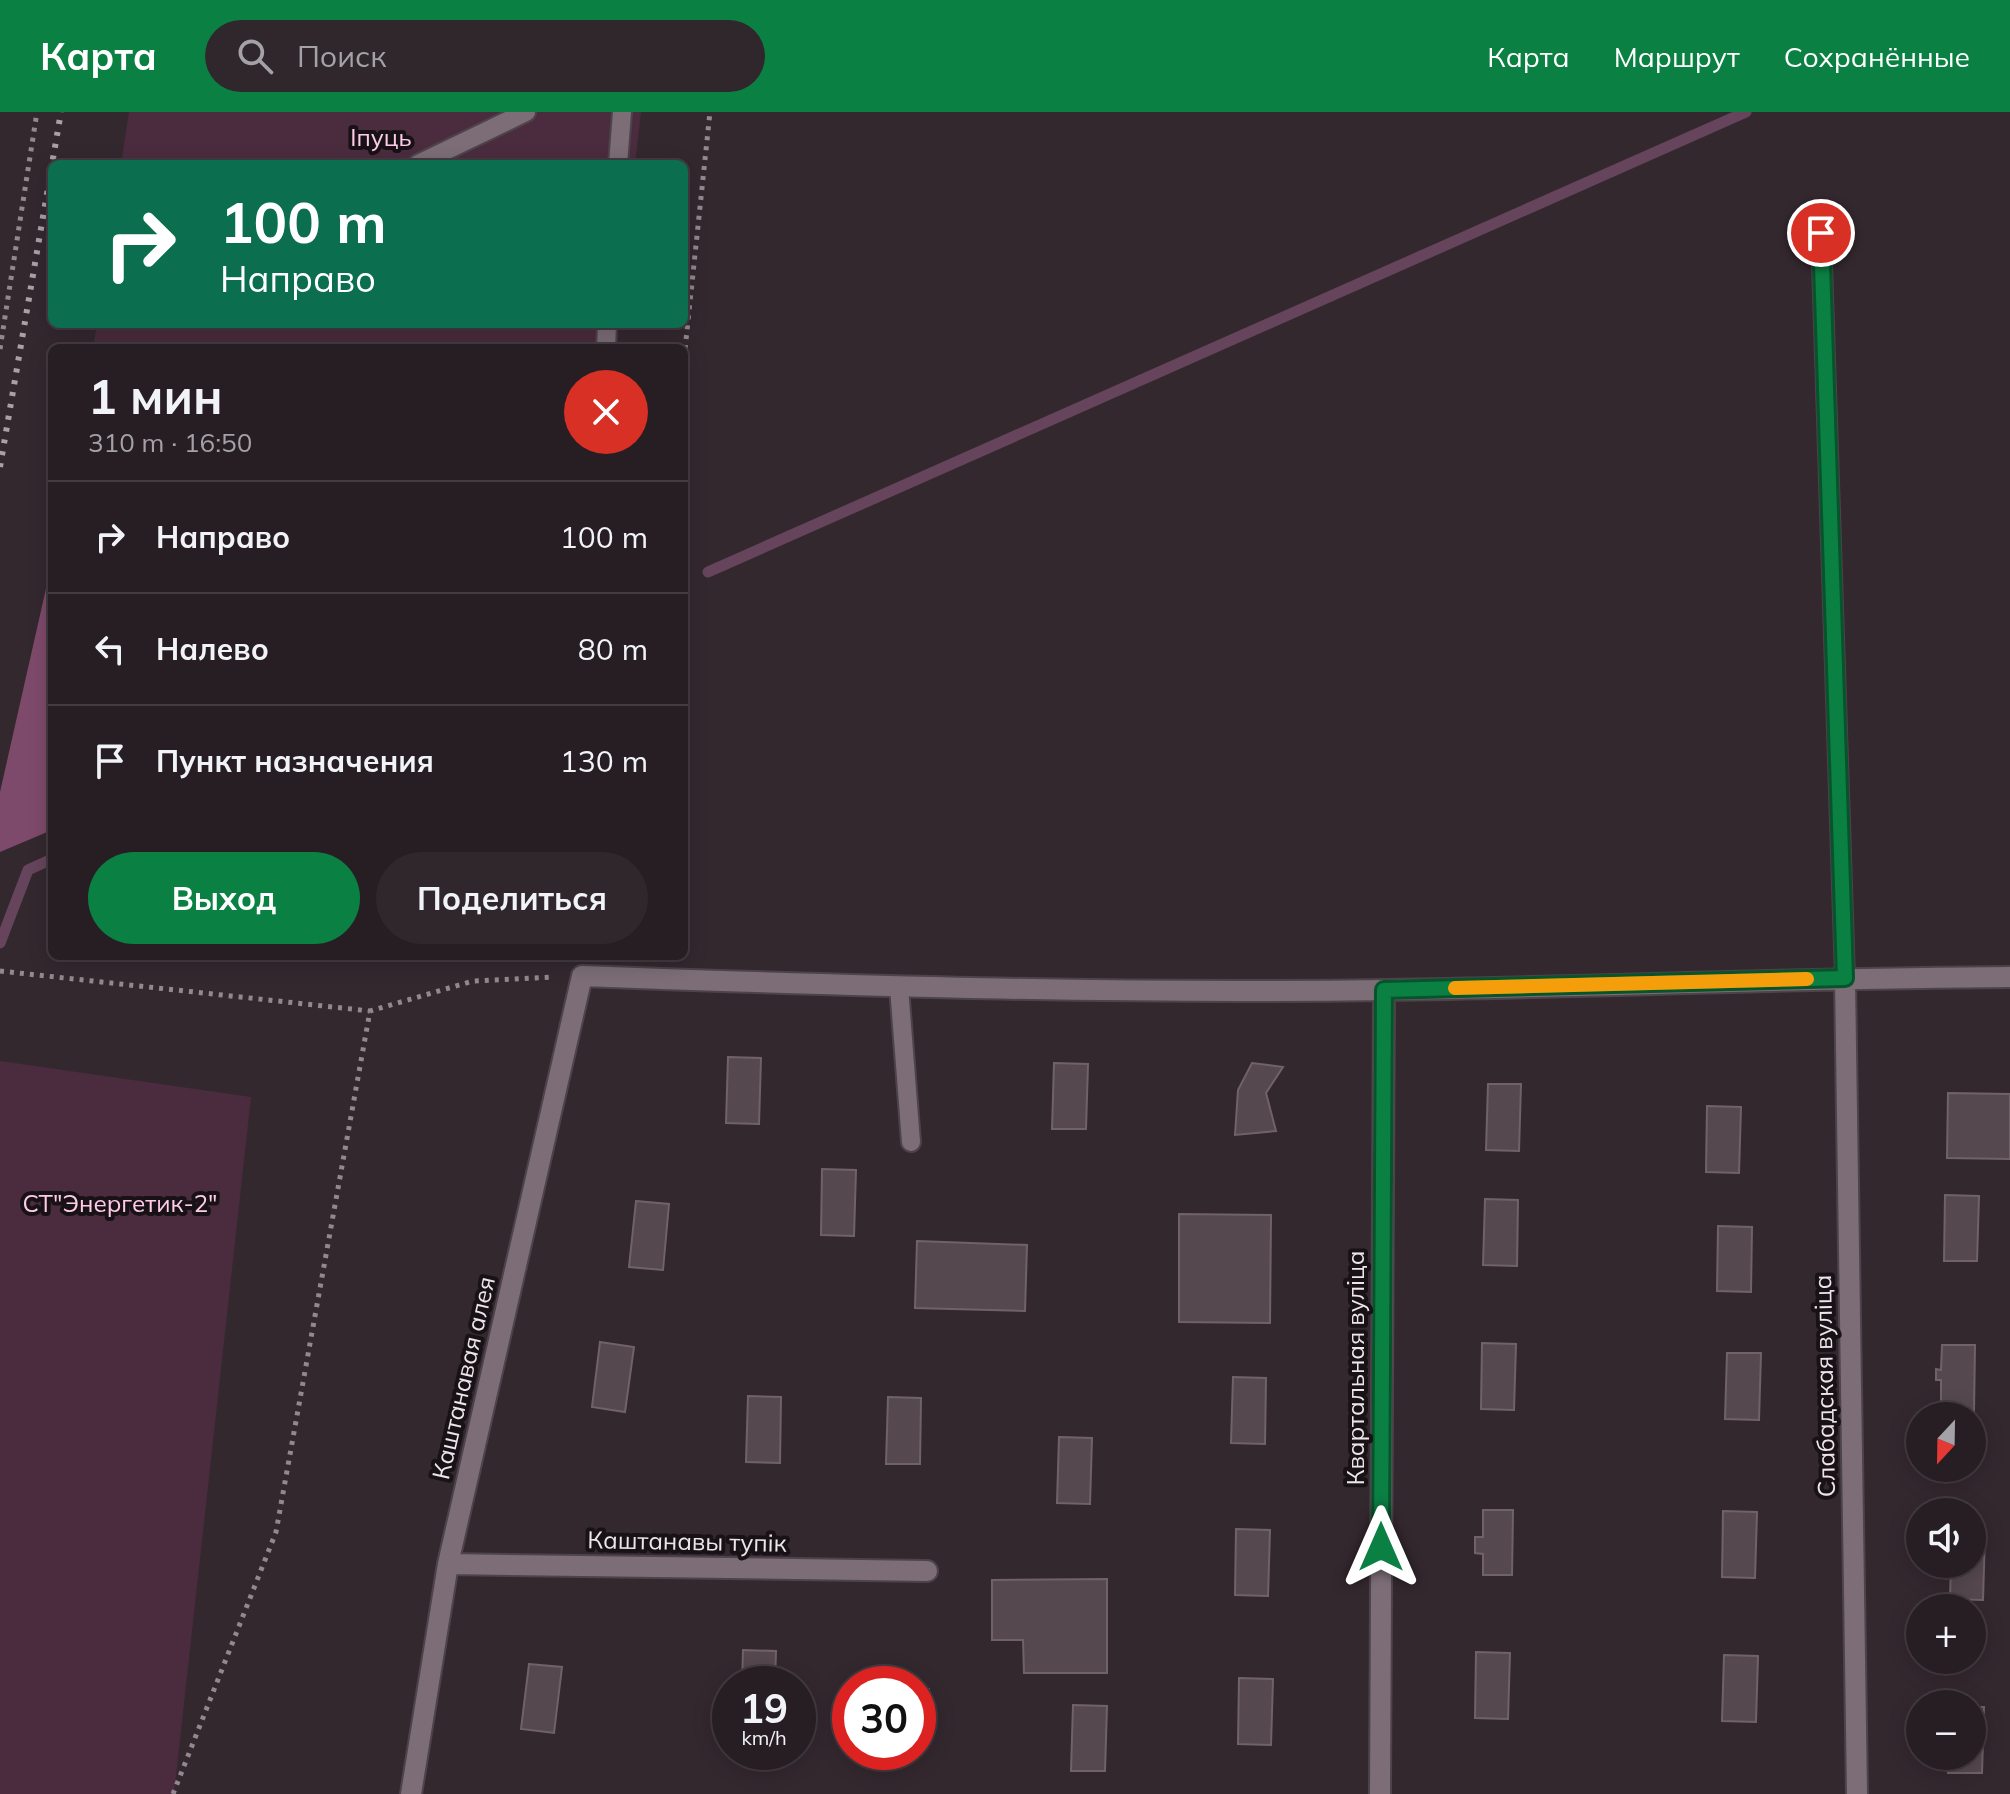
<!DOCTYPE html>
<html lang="ru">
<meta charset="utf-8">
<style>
:root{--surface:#271e23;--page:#2f272b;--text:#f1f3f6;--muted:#a4a2a6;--line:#433c41;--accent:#0b8043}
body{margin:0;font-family:Mulish,sans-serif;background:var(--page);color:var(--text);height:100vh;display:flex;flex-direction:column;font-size:30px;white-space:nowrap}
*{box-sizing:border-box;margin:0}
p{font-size:26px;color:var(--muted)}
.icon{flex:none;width:44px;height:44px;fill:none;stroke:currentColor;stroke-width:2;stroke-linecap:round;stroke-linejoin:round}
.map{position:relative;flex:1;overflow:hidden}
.drawer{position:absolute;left:48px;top:232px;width:640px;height:616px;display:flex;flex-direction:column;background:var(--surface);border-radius:12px;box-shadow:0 4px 20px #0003,0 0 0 2px var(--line)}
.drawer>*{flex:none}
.hud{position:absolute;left:48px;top:48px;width:640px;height:168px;border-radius:12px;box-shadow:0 4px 20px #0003,0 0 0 2px var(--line);background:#0b6e4f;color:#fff;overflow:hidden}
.needle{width:52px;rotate:202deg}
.tools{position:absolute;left:1906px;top:1290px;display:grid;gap:16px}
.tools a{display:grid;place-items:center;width:80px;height:80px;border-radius:50%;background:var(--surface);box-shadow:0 4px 20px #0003,0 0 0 2px var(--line);font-size:40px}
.speed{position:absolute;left:712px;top:1554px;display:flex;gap:16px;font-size:40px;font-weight:700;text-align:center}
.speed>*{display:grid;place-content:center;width:104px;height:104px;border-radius:50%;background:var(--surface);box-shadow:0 4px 20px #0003,0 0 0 2px var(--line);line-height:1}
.speed small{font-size:20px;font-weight:400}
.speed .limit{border:12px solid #d22;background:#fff;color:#111}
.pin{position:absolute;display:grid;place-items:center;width:68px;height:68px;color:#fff;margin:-34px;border:4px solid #fff;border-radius:50%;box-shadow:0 2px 8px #0007}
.me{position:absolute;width:88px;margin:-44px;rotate:0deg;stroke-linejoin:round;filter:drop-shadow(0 0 6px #0008)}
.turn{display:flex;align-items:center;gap:28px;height:168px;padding:0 40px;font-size:36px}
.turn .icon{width:104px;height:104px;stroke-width:2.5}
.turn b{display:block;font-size:56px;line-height:68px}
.round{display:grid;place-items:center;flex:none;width:84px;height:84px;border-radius:42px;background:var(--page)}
.headline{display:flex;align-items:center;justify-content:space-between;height:136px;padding:0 40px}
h1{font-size:48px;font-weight:700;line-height:60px}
.action{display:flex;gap:16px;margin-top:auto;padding:16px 40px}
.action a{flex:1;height:92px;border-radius:48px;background:var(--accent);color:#fff;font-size:32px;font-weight:700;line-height:92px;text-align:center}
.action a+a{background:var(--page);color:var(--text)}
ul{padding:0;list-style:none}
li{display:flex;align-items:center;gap:24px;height:112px;padding:0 40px;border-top:2px solid var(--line)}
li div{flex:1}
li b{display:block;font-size:30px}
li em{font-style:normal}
header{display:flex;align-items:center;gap:48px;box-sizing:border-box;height:112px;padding:0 40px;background:var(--accent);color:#fff}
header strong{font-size:38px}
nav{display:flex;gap:44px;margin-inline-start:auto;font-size:28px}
.search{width:560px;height:72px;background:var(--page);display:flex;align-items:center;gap:20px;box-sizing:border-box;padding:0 28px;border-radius:44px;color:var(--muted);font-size:30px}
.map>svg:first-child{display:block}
.green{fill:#4a2c3e}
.forest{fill:#7e4a6b}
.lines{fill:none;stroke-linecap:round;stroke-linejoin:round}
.stream{stroke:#66455c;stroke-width:11}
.building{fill:#55484f;stroke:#71626a;stroke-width:2}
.lane-casing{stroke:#4d434a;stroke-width:22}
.street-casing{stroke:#4d434a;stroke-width:24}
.path{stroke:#92888e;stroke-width:5;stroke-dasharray:4 6;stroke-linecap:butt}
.lane{stroke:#7c6d76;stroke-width:18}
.street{stroke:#7c6d76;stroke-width:20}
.rail{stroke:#aaa1a6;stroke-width:6;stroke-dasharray:4 8;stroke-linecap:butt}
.route-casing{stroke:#07532c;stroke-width:20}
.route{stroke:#0b8043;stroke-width:14}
.slow{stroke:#f59e0b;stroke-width:14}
.labels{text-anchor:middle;stroke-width:8;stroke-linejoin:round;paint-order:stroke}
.park-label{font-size:24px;fill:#fecbe9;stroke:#181216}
.street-label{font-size:24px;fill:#ede5ea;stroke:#181216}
</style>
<header>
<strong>Карта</strong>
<div class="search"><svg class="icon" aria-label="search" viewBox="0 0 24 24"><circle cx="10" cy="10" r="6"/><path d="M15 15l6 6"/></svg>Поиск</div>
<nav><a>Карта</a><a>Маршрут</a><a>Сохранённые</a></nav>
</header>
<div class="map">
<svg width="2010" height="1682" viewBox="0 0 2010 1682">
<rect width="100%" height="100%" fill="#34282f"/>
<path class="green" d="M129,0H641L635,52H121Z
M97,212H615L612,236H93Z
M0,949L251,985L174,1682H0Z"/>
<path class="forest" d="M52,450V718L0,740V680Z"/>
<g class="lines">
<path class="stream" d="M708,460L1746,0
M0,831L28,758L52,747"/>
</g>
<path class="building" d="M728,945L761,946L759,1012L726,1011Z
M1054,951L1088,952L1086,1017H1052Z
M1252,951L1283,955L1266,981L1276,1019L1235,1023L1238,978Z
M1488,972H1521L1519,1039L1486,1038Z
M1948,981L2010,982V1047L1947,1046Z
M1707,994L1741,995L1739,1061L1706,1060Z
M822,1057L856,1058L854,1124L821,1123Z
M1945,1083L1979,1084L1977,1149H1944Z
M1485,1087L1518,1088L1517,1154L1483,1153Z
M636,1089L669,1092L663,1158L629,1155Z
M1179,1102L1271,1103L1270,1211L1179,1210Z
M1718,1114L1752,1115L1751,1180L1717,1179Z
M917,1129L1027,1133L1025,1199L915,1196Z
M600,1230L634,1235L625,1300L592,1295Z
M1482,1231L1516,1232L1514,1298L1481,1297Z
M1942,1233H1975L1974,1299L1941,1298V1268H1936V1257L1941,1258Z
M1727,1241H1761L1759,1308L1725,1307Z
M1233,1265L1266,1266L1265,1332L1231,1331Z
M748,1284L781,1285L780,1351L746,1350Z
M888,1285L921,1286L920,1352H886Z
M1059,1325L1092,1326L1090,1392L1057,1391Z
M1483,1398H1513L1512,1463H1483V1442L1475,1441V1425H1483Z
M1723,1399L1757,1400L1755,1466L1722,1465Z
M1236,1417L1270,1418L1268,1484L1235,1483Z
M1972,1422H1985L1983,1488L1950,1487L1951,1452H1972Z
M1107,1467V1561H1024L1023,1528H992V1468Z
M743,1538L776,1539L775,1572H742Z
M1476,1540L1510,1541L1508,1607L1475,1606Z
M1724,1543L1758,1544L1756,1610L1722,1609Z
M529,1552L562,1555L554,1621L521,1617Z
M916,1564V1572H895V1565Z
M1239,1566L1273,1567L1271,1633L1238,1632Z
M918,1577H929L928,1630H918Z
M1073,1593L1107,1594L1105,1659H1071Z
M1972,1595H1984L1982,1661H1948L1949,1644H1972Z"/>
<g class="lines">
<g class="lane-casing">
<path id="lane" d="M418,52L526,0
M618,52L622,0
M1821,121L1845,866
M606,236L607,212
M899,875L911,1030"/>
</g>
<g class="street-casing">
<path id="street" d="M1845,866L1857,1682
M448,1452L927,1459
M411,1682L448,1452L582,864C850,874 1118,882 1386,878C1594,875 1802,866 2010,865
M1380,1682L1384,878"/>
</g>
<path class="path" d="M0,237L37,0
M684,247L710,0
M0,859L370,899
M173,1682L276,1420L370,899L473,869L554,865"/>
<use href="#lane" class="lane"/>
<use href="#street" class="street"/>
<path class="rail" d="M0,355L61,0"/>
</g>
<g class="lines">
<g class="route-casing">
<path id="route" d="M1381,1435L1384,878L1845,866L1821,121"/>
</g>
<use href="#route" class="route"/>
<path class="slow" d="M1455,876L1807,867"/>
</g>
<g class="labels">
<g class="park-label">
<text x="381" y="34">Іпуць</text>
<text x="120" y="1100">СТ"Энергетик-2"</text>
</g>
<g class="street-label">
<text transform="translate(1356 1256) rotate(-90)" y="8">Квартальная вуліца</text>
<text transform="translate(464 1266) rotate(-77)" y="8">Каштанавая алея</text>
<text transform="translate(1825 1274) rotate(-91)" y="8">Слабадская вуліца</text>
<text transform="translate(687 1430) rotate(1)" y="8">Каштанавы тупік</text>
</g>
</g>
</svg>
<div class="tools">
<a><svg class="needle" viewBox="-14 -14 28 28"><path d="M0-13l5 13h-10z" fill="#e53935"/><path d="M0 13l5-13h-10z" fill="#a4a2a6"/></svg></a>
<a><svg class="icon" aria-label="sound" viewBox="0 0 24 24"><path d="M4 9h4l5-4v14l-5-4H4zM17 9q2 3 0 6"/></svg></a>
<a>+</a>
<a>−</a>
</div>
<div class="speed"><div>19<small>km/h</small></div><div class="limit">30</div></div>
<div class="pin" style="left:1821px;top:121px;background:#d93025"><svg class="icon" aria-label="arrive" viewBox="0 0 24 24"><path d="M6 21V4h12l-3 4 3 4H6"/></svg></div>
<svg class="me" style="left:1381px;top:1435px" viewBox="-20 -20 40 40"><path d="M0-17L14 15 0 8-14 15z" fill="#0b8043" stroke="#fff" stroke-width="4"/></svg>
<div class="hud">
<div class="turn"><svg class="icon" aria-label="right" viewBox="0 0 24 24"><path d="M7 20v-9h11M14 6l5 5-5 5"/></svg><div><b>100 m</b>Направо</div></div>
</div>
<section class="drawer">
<div class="headline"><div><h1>1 мин</h1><p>310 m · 16:50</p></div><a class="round" style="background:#d93025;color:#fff"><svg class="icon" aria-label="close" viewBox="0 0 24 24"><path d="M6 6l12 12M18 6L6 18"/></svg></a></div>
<ul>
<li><svg class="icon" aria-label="right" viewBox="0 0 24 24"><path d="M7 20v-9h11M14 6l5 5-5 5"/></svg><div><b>Направо</b></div><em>100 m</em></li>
<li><svg class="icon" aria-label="left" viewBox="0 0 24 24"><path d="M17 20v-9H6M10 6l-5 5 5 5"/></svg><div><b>Налево</b></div><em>80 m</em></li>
<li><svg class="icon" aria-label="arrive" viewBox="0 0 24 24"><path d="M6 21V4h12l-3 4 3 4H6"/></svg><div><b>Пункт назначения</b></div><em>130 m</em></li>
</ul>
<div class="action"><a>Выход</a><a>Поделиться</a></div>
</section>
</div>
